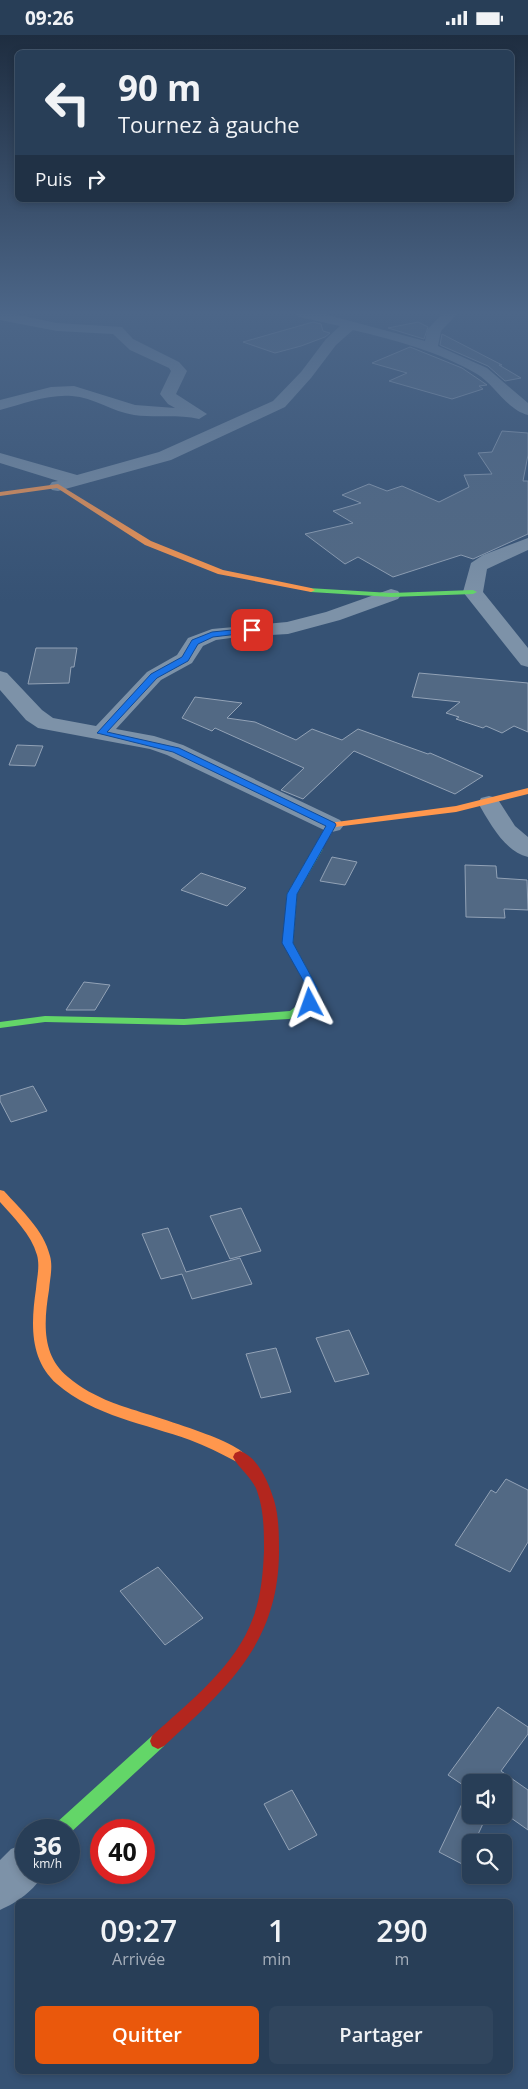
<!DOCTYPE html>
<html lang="fr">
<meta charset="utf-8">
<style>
:root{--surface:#283e57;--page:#30455d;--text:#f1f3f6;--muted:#a5aeba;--line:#44576d;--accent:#ea580c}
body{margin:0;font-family:"Open Sans",sans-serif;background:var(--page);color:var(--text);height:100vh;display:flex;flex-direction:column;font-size:19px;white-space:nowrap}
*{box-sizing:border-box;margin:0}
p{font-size:16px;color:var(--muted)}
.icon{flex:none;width:28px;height:28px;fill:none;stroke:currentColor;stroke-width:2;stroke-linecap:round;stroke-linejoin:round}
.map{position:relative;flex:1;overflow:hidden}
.panel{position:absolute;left:15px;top:1864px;width:498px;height:175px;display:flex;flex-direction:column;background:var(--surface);border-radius:8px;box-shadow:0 2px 8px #0003,0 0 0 1px var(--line)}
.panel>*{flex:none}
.guide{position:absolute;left:15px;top:15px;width:499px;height:152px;border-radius:8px;box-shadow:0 2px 8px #0003,0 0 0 1px var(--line);background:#283e57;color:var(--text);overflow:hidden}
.fabs{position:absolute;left:462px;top:1739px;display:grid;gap:10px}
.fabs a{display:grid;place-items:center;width:50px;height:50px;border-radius:8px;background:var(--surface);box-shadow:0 2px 8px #0003,0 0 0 1px var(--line);font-size:25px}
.speed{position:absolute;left:15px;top:1784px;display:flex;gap:10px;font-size:25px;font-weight:700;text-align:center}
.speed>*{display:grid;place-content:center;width:65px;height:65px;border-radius:50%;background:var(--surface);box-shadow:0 2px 8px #0003,0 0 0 1px var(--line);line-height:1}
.speed small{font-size:12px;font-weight:400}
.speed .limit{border:8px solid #d22;background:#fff;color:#111}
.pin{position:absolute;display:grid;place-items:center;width:42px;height:42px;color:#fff;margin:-21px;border-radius:10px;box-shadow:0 2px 8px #0006}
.me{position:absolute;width:55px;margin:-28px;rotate:356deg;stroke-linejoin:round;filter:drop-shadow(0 0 4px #0008)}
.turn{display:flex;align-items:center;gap:18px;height:105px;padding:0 20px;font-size:22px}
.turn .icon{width:65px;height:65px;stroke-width:2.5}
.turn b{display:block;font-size:35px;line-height:42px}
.then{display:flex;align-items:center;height:48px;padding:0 20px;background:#0003;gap:10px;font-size:19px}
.eta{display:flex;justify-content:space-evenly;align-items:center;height:85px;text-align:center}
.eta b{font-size:30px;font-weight:600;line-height:35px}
.primary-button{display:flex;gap:10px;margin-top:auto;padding:10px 20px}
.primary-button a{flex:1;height:58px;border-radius:8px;background:var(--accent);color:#fff;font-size:20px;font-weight:600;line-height:58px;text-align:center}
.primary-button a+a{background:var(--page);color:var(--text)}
.status{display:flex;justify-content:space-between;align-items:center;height:35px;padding:0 25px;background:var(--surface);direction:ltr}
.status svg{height:14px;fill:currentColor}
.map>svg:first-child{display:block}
.building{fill:#526984;stroke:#92a2b6}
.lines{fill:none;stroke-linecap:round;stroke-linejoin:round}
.street{fill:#7d92a8;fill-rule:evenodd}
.fast{fill:#63d668;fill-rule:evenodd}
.slow{fill:#ff974d;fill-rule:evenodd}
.jam{fill:#b3261e;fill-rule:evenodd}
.route{fill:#1a73e8;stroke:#114b97}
</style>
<div class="status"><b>09:26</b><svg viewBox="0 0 49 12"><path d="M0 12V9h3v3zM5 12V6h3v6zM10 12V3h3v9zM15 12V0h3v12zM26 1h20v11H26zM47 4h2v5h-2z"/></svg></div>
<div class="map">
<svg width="528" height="2054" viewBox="0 0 528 2054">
<rect width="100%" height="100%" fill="#365274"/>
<path class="building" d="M313,287L321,289L323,296L330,298L325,302L301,311L275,318L243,307Z
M418,287L428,292L424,304L388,293Z
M442,299L502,330H499L521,343L505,346L488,331L440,310Z
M410,312L462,333L487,350L479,351L483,354L452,364L389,346L407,338L372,328Z
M502,396L528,398V420L523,446H528V499L473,524L461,520L393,542L358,522L345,529L305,499L353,488L333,476L361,468L342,460L369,449L387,456L402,451L439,467L469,452L464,440L492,439L478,418L492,417Z
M36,613H77L74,632H71L69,648L28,649Z
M419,638L528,648V697L514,691L502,698L486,691L483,693L456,684L459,682L446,678L460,667L412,662Z
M195,662L242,668L227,683L255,687L296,705L312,694L342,705L358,694L428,719L430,718L483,741L455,759L354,716L303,764L281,755L304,733L215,693L212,696L182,683Z
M17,710L43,711L35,731L9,730Z
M332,822L357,827L345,850L320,846Z
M465,830L496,831L497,843L527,845L528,875L504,874L505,883L466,882Z
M201,838L246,853L227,871L181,855Z
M84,947L110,950L95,975H66Z
M33,1051L47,1076L11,1087L0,1066V1061Z
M241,1173L261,1216L230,1224L210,1181Z
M168,1193L186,1237L240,1223L252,1249L192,1264L182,1239L161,1244L142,1199Z
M349,1295L369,1339L335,1347L316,1303Z
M276,1313L291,1357L261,1363L246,1319Z
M506,1444L528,1455V1507L510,1537L455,1510L491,1455L496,1458Z
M158,1532L203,1583L165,1610L120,1556Z
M498,1672L528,1692V1699L501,1736L528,1755V1795L504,1778V1748H471V1780H487L474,1808H471V1814L464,1830L439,1817L469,1754L448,1740Z
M292,1755L317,1800L289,1815L264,1769Z"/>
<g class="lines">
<path class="street" d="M0,279H13L57,288L122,292L133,304L179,327L187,336L176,359L207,379L199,384C179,379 156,383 134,380C113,377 93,362 72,361C48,359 23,369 0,375V365L51,352L74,351L135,370L175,373L168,369L160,359L171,336L169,333L130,315L113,299L57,296L0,285Z
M297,279H324L425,306L427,295L442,279H457L441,296L438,311L487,333L528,368V380C507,375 495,350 477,339C440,317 395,305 353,295L336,310L311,343L285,372L171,425L58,456L52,455L49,451L52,447L58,446L0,428V418L77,440L159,417L273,366L301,337L326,304L340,291L299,282Z
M528,503V515L487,534L483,557L528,613V632L521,630L463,557L471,528L483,520Z
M391,554L398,556L401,560L398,564L340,585L288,599L238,602L216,605L203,611L192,628L161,645L116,694L154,701L183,710L340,785L344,790L340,795L332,797L324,795L167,720L150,714L38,693L26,685L0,655V636L7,638L42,675L53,683L96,691L147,637L177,620L188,603L212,594L287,587L326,577Z
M489,761L497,763L515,791L528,802V822C504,816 490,788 478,768L481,763Z
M26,1808V1838H43C36,1855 16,1868 0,1875V1825L11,1814Z"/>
<path class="fast" d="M308,553L391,558L473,555L477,557L473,559L391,562L311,557L307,555Z
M318,811L323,814L297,859L293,908L318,954C314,969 304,980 289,984L184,990L45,987L0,993V987L45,981L184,984L290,976L303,966L308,954L283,908L287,859L313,814Z
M158,1698L164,1701L166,1706L164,1711L69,1799V1795H53L55,1789L152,1701Z"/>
<path class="slow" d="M58,449L151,506L223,535L311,553L315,555L311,557L218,539L145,510L57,453L0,461V457Z
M528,753V759L456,777L335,792L321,816H315L313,814L329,788L456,771Z
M0,1155L4,1156C21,1175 44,1195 50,1221C53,1232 50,1243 49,1255C44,1286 41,1320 68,1342C81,1353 96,1361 111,1367C135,1377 237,1403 247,1422L245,1426L240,1428L235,1426C220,1418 206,1411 190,1405C146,1389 94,1381 57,1349C29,1324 31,1288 36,1254C37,1242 40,1231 37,1220C31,1199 14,1183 0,1167Z"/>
<path class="jam" d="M240,1416C258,1422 269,1448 274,1465C279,1482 279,1500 279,1518C278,1610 226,1653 164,1711L158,1714L152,1711L150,1706L152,1701C189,1667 236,1631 253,1583C261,1562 263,1539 264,1516C264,1496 264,1475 257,1456C252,1442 239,1434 233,1422L235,1418Z"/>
</g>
<linearGradient id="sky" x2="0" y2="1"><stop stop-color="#1e2d40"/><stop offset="0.49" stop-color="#4c6688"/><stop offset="1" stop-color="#4c6688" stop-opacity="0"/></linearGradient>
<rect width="528" height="567" fill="url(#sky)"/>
<path class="route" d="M252,593L256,595L255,597L213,602L198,609L188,626L157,643L107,697L179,713L335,788L336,790L297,859L293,908L318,954L315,968L310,971L304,968L308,954L282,908L287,859L326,791L173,717L97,698L151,639L182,622L192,605L212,597Z"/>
</svg>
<div class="fabs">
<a><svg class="icon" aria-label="sound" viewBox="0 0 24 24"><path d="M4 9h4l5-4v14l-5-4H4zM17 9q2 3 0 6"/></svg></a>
<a><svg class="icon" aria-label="search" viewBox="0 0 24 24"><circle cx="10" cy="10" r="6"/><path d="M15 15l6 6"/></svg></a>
</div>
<div class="speed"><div>36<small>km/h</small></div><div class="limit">40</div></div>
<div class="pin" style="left:252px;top:595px;background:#d93025"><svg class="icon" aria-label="arrive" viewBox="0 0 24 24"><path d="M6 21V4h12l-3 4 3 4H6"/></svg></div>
<svg class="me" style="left:310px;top:968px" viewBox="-20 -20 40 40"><path d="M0-17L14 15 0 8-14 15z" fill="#1a73e8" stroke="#fff" stroke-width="4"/></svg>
<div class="guide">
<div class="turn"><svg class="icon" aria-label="left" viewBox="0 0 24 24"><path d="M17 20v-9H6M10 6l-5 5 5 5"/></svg><div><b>90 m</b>Tournez à gauche</div></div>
<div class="then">Puis<svg class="icon" aria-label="right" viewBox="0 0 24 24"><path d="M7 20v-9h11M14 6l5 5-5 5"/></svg></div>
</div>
<section class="panel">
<div class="eta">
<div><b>09:27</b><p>Arrivée</p></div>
<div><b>1</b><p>min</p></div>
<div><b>290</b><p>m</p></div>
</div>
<div class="primary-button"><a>Quitter</a><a>Partager</a></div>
</section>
</div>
